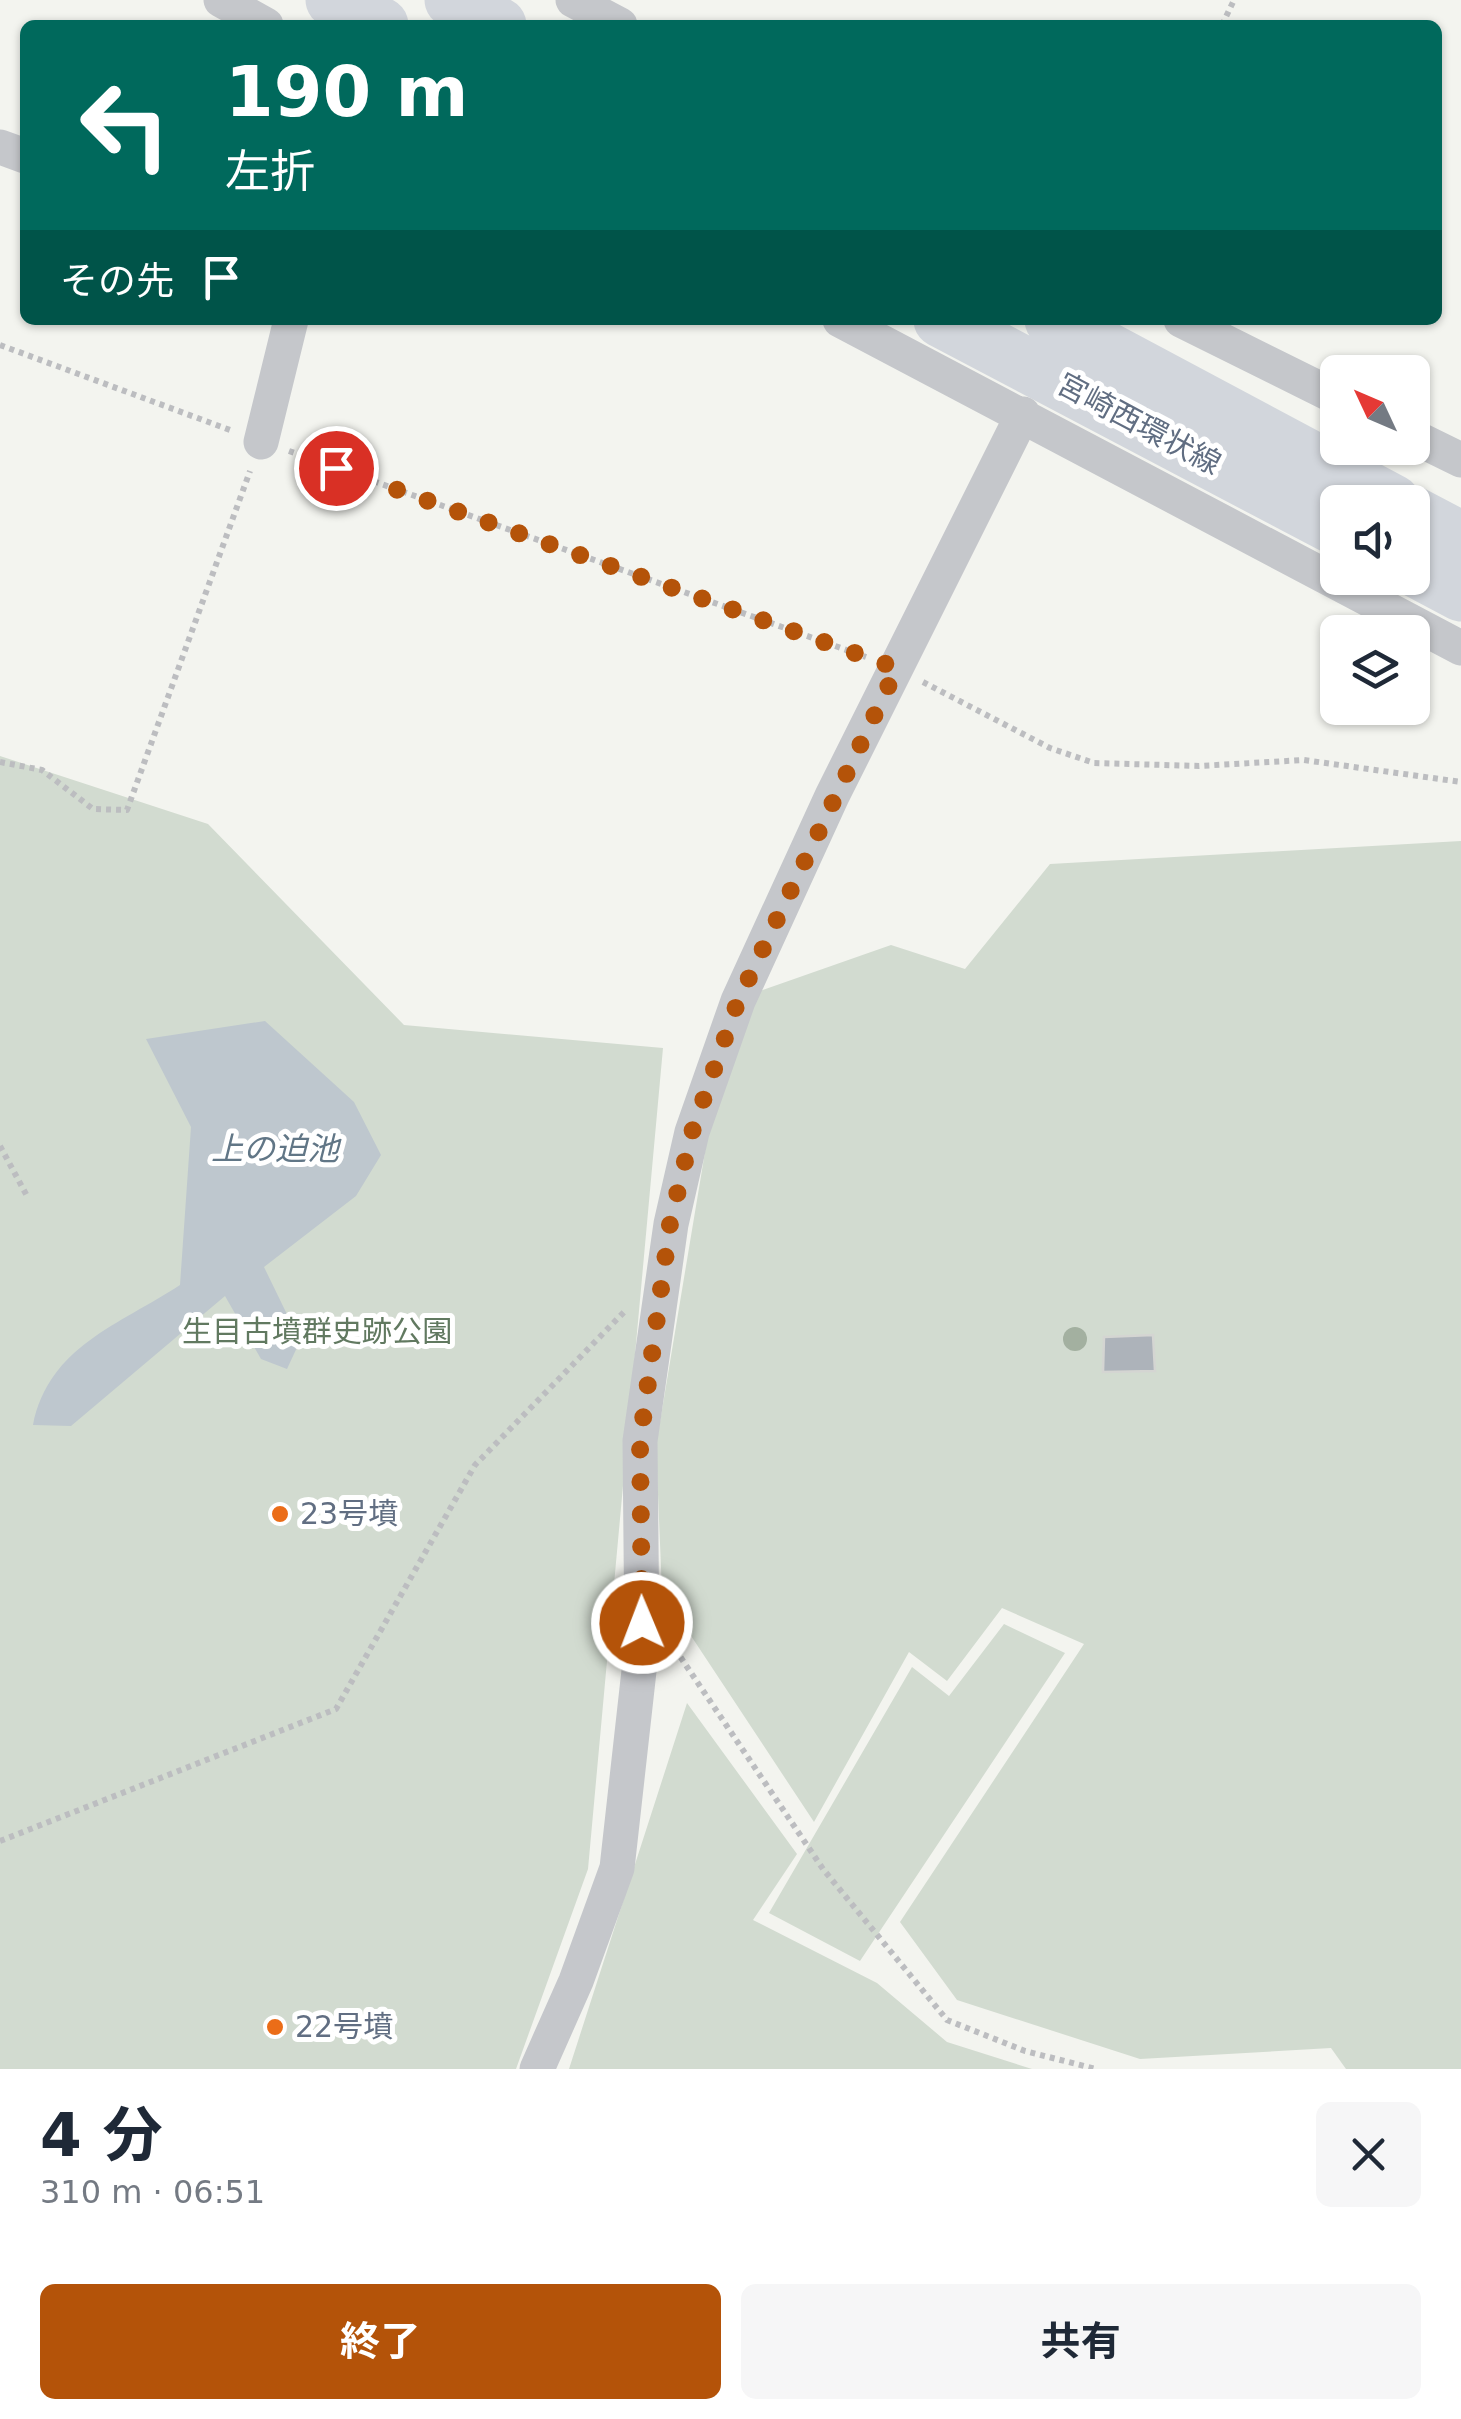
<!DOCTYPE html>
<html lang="ja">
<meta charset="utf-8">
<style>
:root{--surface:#fff;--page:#f6f6f7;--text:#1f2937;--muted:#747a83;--accent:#b45309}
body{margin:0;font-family:"DejaVu Sans","Noto Sans JP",sans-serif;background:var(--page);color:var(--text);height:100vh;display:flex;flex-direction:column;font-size:38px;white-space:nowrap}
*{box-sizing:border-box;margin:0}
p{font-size:32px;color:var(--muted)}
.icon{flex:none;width:55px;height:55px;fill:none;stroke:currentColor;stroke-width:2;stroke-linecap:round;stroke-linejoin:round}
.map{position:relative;height:2069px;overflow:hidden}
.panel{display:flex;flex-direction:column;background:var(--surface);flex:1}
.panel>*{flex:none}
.hud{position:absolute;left:20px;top:20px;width:1422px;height:305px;border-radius:15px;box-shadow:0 2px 8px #0004;background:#00695c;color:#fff;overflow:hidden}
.needle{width:65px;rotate:314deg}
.buttons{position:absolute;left:1320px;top:355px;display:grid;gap:20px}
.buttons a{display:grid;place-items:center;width:110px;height:110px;border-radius:15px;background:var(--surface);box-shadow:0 2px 8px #0004;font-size:50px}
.pin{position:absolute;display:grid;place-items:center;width:85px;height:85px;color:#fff;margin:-42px;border:5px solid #fff;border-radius:50%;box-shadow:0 2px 10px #0007}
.me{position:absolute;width:110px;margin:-55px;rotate:359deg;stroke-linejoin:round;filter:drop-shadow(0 0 8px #0008)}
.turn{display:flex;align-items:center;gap:35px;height:210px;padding:0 40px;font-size:45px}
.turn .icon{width:130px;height:130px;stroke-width:2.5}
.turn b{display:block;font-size:70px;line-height:85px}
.then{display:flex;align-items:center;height:95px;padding:0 40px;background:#0003;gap:20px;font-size:38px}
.round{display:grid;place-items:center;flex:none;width:105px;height:105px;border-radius:15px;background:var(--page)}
.headline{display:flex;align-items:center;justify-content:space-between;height:170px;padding:0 40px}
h1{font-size:60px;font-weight:700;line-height:75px}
.cta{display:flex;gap:20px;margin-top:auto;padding:20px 40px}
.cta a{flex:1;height:115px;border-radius:15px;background:var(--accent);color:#fff;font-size:40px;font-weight:700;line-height:115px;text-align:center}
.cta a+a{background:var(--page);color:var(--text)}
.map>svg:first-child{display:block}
.green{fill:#d2dbd0}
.water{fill:#bec7ce}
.building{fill:#adb3ba;stroke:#d4d5d2;stroke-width:2.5}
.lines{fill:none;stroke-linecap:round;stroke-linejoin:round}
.path{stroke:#bcbdc0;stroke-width:6;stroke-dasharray:5 5;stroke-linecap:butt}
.street{stroke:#c5c7cb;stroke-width:35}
.primary{stroke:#d2d6dc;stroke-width:55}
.tree{fill:#a3b0a0}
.route{stroke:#b45309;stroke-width:18;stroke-dasharray:0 32.4}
.poi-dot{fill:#eb6d18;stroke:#fff;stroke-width:4}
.labels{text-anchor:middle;stroke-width:10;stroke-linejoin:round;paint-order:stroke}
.street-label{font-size:30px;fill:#616e82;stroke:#fff}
.park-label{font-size:30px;fill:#617960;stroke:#fff}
.poi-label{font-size:30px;fill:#616e82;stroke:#fff;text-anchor:start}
.water-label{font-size:32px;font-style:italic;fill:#617686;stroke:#fff}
</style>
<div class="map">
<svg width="1461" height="2069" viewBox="0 0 1461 2069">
<rect width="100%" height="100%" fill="#f3f4ef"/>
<path class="green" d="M0,756L208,824L404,1025L663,1048L588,1869L516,2069H0Z
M1461,841V2069H1346L1331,2048L1140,2059L957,2000L900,1922L1084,1644L1002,1608L947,1681L909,1652L814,1822L662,1592L656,1446L709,1128L754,993L891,945L965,969L1050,864Z
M1004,1624L1065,1653L860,1961L769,1913L912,1667L949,1696Z
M687,1703L797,1854L753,1920L877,1983L947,2042L1032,2069H569Z"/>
<path class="water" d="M265,1021L354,1102L381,1155L356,1196L264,1267L300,1341L287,1369L261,1359L225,1296L71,1426L33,1425C49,1346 119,1325 180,1285L191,1127L146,1039Z"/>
<path class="building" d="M1153,1335L1155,1371L1103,1372L1104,1337Z"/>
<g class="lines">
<path class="path" d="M1222,25L1234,0
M0,345L230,430
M289,451L866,657
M923,682L1050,748L1094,763L1199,766L1304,760L1461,782
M0,762L42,770L93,809L127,810L250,471
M0,1146L27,1196
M675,1649L823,1869L947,2020L1025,2051L1096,2069
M0,1841L336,1709L475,1465L625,1311"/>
<path class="street" d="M221,0L266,25
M573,0L620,25
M0,147L25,156
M840,320L1461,648
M1181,320L1338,398
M1412,436L1461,460
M261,442L291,320
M537,2069L576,1981L617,1868L642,1644L640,1441L671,1224L692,1132L738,1001L832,796L1023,414"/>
<path class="primary" d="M333,0L381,25
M452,0L499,25
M941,320L1338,529
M1052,320L1393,502
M1412,513L1461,539
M1412,568L1461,594"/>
</g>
<circle class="tree" cx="1075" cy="1339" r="12"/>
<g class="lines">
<path class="route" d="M336,468L897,668L738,1001L692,1132L670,1224L640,1441L642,1623"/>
</g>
<g class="poi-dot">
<circle cx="280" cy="1514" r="10"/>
<circle cx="275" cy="2027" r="10"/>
</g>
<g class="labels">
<g class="street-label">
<text transform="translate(1139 424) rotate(28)" y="10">宮崎西環状線</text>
</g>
<g class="park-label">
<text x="317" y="1342">生目古墳群史跡公園</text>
</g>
<g class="poi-label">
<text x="300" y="1524">23号墳</text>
<text x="295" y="2037">22号墳</text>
</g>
<g class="water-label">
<text x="275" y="1160">上の迫池</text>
</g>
</g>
</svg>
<div class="buttons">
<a><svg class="needle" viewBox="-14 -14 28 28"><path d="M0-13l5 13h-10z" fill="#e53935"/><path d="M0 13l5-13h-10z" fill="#747a83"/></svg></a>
<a><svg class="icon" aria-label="sound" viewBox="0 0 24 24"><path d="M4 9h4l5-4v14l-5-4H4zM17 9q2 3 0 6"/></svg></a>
<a><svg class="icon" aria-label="layers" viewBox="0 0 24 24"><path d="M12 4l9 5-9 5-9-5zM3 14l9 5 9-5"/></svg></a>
</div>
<div class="pin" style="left:336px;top:468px;background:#d93025"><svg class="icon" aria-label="arrive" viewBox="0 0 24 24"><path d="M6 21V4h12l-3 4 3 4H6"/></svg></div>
<svg class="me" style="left:642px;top:1623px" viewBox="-20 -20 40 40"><circle r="17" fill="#b45309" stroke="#fff" stroke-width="3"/><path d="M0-11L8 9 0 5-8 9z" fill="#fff"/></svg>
<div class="hud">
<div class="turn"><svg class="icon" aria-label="left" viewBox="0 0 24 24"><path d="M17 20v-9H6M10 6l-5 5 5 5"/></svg><div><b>190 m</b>左折</div></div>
<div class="then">その先<svg class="icon" aria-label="arrive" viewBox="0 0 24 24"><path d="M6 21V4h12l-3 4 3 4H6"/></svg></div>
</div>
</div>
<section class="panel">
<div class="headline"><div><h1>4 分</h1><p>310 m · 06:51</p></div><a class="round"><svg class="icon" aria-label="close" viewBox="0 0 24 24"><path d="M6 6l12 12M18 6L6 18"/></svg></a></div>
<div class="cta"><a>終了</a><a>共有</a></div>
</section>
